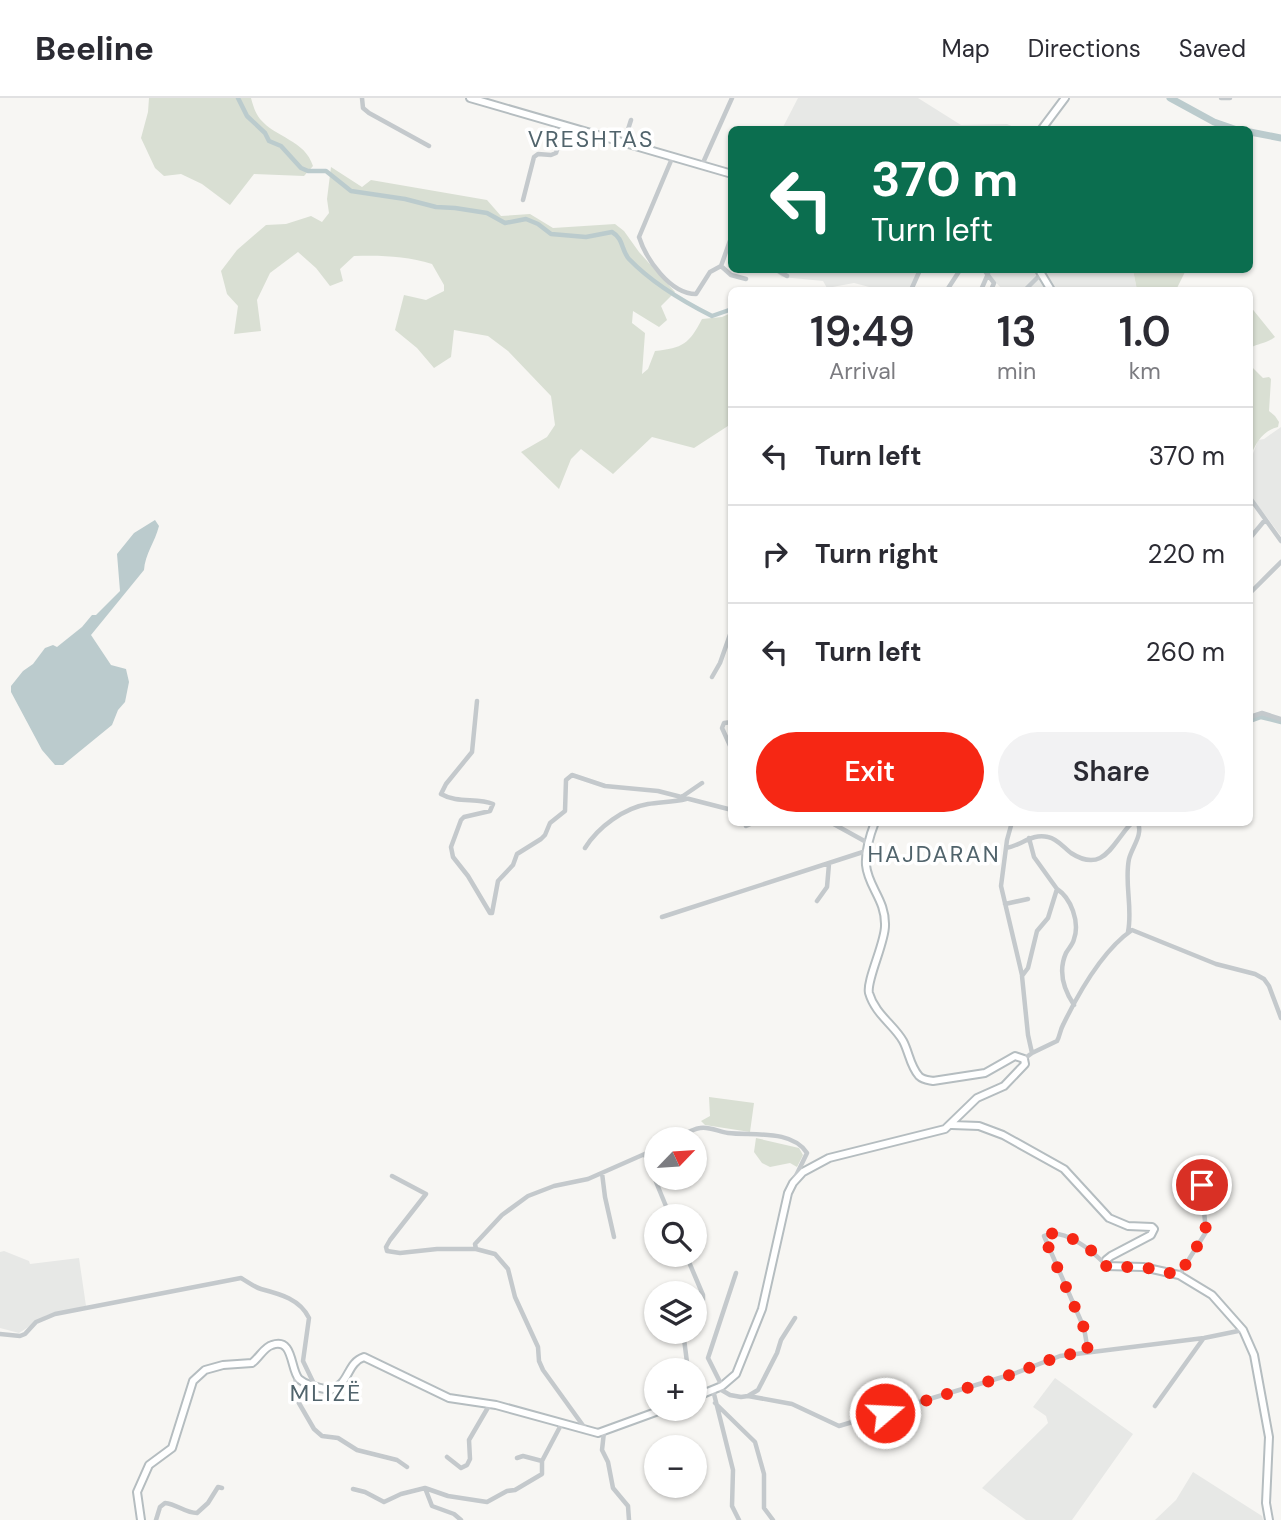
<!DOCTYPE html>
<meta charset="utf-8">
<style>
:root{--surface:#fff;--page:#f2f2f3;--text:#2b2b33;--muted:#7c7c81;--line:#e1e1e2;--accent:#f62714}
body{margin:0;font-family:"DM Sans",sans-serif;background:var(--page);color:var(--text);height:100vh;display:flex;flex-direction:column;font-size:26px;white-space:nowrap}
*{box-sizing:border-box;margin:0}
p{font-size:23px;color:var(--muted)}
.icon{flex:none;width:38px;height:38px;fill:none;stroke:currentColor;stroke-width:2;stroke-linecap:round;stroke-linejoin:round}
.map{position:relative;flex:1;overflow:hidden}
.panel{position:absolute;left:728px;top:189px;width:525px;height:539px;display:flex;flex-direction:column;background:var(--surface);border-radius:10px;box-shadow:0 2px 5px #0004}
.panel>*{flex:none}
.banner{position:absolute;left:728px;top:28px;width:525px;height:147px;border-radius:10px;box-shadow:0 2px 5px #0004;background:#0b6e4f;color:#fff;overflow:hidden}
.needle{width:46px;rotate:65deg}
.buttons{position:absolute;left:644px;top:1029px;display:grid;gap:14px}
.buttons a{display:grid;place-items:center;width:63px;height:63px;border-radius:50%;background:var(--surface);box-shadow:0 2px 5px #0004;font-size:35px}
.pin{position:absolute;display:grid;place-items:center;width:60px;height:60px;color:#fff;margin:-30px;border:4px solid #fff;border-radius:50%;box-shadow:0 2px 7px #0007}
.me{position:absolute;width:77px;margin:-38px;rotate:71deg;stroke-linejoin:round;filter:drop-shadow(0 0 5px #0008)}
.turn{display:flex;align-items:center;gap:24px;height:147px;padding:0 28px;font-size:32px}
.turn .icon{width:91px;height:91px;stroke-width:2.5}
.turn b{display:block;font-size:49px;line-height:60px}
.eta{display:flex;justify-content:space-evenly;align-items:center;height:119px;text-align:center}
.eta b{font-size:42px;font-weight:600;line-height:49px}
.action{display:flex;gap:14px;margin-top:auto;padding:14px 28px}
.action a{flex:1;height:80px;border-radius:42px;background:var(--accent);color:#fff;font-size:28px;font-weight:600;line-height:80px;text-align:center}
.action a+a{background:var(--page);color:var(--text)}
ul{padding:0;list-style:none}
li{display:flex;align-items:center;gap:21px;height:98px;padding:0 28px;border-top:2px solid var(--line)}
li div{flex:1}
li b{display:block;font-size:26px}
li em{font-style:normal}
header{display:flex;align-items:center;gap:42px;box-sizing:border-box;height:98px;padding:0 35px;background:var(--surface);border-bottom:2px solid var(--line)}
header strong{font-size:33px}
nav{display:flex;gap:38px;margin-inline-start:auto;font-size:24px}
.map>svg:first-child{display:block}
.built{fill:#e7e8e6}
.green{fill:#d9dfd3}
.water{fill:#bbcbcd}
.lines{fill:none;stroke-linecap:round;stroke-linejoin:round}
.canal{stroke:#bbcbcd;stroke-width:4.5}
.river{stroke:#bbcbcd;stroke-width:7}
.secondary-casing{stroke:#b5bdc0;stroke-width:10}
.street{stroke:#c4c9cc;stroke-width:4.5}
.secondary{stroke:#fff;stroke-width:6}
.route{stroke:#f62714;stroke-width:12;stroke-dasharray:0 21.6}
.labels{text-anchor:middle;stroke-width:7;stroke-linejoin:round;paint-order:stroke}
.quarter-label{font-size:23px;letter-spacing:2px;fill:#51646c;stroke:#fff}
</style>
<header>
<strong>Beeline</strong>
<nav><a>Map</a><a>Directions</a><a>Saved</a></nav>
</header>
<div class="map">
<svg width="1281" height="1422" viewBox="0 0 1281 1422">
<rect width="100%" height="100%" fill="#f7f6f3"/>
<path class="built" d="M798,0H918L961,27L1007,26L1018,31H782Z
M773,172H920L911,192L877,191L854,185L827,190L823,183L782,179Z
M984,172H1036L1047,192H1003Z
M1042,172H1133L1137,192H1054Z
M1281,329V438L1250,397V364L1258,342L1264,341Z
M4,1153L29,1163L30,1166L79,1160L86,1208L47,1217L19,1235L0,1230V1154Z
M1055,1280L1133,1336L1072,1422H1026L982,1390L1048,1325L1046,1318L1033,1309Z
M1193,1374L1262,1418L1263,1422H1155L1176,1402Z"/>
<path class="green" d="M149,0H251C253,7 255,15 260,21C276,40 305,42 313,68L304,78L254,76L230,107L202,86L181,76L164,78L155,70L141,40L148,14Z
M331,69L362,89L371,82L487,102L501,118L530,116L553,130L615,126L624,133L639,154L675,194L661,208L667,222L659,229L633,213L632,225L645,235L642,276L648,271L655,253C683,250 689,246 702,221L722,219L731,215V326L694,350L652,339L613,376L581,351L571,361L559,391L521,354L547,339L555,327L551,298L508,253L488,238L454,232L451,259L434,270L417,250L395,232L404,197L426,202L444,193V187L432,166C406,158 381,157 354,158L340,171L343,183L330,188L316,170L298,154L270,175L257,202L261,233L234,236L238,208L227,196L221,173L237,152L266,127L286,126L311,118L322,124L329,115L327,101Z
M1133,172H1186L1176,192H1137Z
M1250,208L1275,239C1266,246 1259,245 1250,250Z
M1250,267L1263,280L1269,279L1271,281L1269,313L1275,318L1279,324L1278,329C1262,333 1256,345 1250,359Z
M709,999L754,1005L750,1034L705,1027L701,1023L710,1018Z
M756,1040L799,1050L803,1057L797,1069L790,1065L770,1069L762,1065L754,1054Z"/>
<path class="water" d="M155,422L159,428C155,444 145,456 144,472L91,537L111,567L126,571L129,584L125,604L118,612L112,627L63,667H55L42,652L11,594V588L23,573L33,566L45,550L53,547L57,549L82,529L92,517H96L120,493L117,456L134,435Z"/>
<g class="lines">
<path class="canal" d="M238,0L247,18L265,35L269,43L281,48L301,70L308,73H326L351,93L405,101L436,109L455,110L487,115L505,125L526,121L538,126L551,136L586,139L612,134C624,141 621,152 629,161C653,186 682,203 712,218L732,211
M1250,623L1261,619L1281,624"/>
<path class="river" d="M1170,0L1214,24L1237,32
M1250,34L1281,40"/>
<g class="secondary-casing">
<path id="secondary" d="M470,0L732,76
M1041,32L1065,0
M1039,172L1051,192
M952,1027L979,1028L1003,1037L1064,1071L1109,1120L1128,1128L1152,1129L1154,1131L1151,1137L1111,1158L1106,1162V1168L1143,1169L1179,1177L1212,1197L1243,1232L1254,1257L1269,1339L1266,1405L1269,1422
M695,1299L722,1288L736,1276L762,1211L788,1095L793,1085L803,1074L829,1060L945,1031L977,1000L1004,988L1025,966L1024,961L1015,958L985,975L933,983C928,982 923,982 919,978C910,968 909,954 903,943C894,927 875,916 869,895C866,883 885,845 885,828C886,802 868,789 866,767C865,753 870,737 875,724
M141,1422L137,1394L149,1367L172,1350L193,1283L205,1272L223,1267L252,1265C259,1260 264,1249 272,1247C294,1239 290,1272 299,1281C307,1288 320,1290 330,1292C350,1287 346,1265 364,1259L449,1300L496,1307L598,1335L664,1311"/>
</g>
<path class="street" d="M362,0L363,10L369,15L429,48
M1221,0H1230
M624,44L631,22
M673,58L639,139C646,161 670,196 696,196L710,174L721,168L732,137
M702,67L732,0
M523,102L534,59L538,56L551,57L556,55L565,27
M721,168L731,177L746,181
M777,172L787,178
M984,172L994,185L991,192
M911,192L920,172
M947,192L960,172
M981,192L988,176
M1025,192L1041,176
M1250,400L1281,443
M1250,440L1265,422
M1250,495L1281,464
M712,579L720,565L732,531
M477,603L472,654L446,686L441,696C458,706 477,699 493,706L490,713L464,719L461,722L451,749L453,759L468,778L490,815H492L498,783L513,767L517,756L541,741L545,737L550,725L565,713L566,682L572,677L605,688L658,693L732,712
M1250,619L1262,615L1281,621
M732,624L724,625L722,630L732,652
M683,698L702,685
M830,724L868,745
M1012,724L1007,742L1001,788L1022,877
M746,728L755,724
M1029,740L1034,759L1057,791L1048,820L1037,833L1028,870L1022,878L1028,937L1032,955
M585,750C598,729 624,710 648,706C660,704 674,704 686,701
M1006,750C1021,748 1031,735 1048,739C1058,741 1064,750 1071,755C1102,775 1111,749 1128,729L1132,725H1138C1143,737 1132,749 1129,761C1124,785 1133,810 1128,834
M1057,791C1071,800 1080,824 1074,841C1073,846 1069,850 1066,855C1058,873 1064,892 1074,907
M817,803L827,789L829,766
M1005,806L1028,801
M662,819L866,753
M1024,961L1032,955L1057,943C1060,938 1060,932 1063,927C1078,896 1103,852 1132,832L1216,866L1255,876L1264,881L1269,888L1281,920
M675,1041C683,1037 692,1031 700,1030C709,1028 719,1034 728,1035C752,1038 792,1031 807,1055L793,1084
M645,1057L670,1118
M602,1075L605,1099L614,1139
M392,1078L426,1096L390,1142L386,1149L387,1153L400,1155L437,1151H476
M686,1157L703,1197V1202L695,1218
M1179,1177L1206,1134L1200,1071
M685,1234L684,1241L688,1272
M0,1236L20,1238L25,1236L36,1224L55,1216L241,1180C248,1184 254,1189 261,1191C280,1196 300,1201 309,1220L303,1263L315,1288
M1088,1253L1084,1230L1044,1138C1063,1128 1092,1153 1105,1166
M297,1279L295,1285L296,1300L314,1331L322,1338L338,1340L357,1352L397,1362L407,1369
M722,1288L708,1260L736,1175
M718,1290L730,1297L741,1299L748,1298L758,1292L777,1255L781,1242L795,1220
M713,1292L733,1372L732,1408L739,1422
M748,1298L792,1306L839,1328L1016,1275L1060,1258L1204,1240L1243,1232
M715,1305L755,1344L764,1376V1410L773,1422
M1155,1308L1203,1241
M587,1333L543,1272L539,1263L538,1249L515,1199L508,1171L495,1156L476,1151L475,1146L502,1117L528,1098L554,1088L588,1081L656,1051
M604,1334L602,1352L608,1364L613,1390L628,1408L629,1422
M447,1359L461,1370L467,1367L470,1361L469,1342L490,1306
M517,1360L523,1358L542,1363
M425,1390L432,1408L454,1416L461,1422
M353,1391L365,1394L384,1404L401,1396L425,1390L448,1398L487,1404L507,1393L515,1392L542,1376V1363L562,1325
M156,1422L160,1409L165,1405C177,1406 185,1415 197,1415L208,1405L218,1389L222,1390"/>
<use href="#secondary" class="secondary"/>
</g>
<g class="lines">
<path class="route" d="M885,1315L1016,1275L1060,1258L1088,1253L1084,1230L1044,1139L1045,1136C1067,1132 1095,1152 1107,1169H1143L1179,1177L1206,1134L1202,1087"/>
</g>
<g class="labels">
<g class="quarter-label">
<text x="591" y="49">VRESHTAS</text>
<text x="934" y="764">HAJDARAN</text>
<text x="326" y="1303">MLIZË</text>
</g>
</g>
</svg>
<div class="buttons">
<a><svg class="needle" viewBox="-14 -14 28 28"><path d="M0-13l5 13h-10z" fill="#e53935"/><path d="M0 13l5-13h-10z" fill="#7c7c81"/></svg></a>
<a><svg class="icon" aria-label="search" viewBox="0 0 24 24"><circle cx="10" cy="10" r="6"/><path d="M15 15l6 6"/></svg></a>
<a><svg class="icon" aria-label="layers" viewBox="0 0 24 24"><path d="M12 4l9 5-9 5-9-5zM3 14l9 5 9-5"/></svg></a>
<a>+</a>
<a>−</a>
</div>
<div class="pin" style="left:1202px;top:1087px;background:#d93025"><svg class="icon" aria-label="arrive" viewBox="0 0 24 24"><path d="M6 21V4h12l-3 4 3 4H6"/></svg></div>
<svg class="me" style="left:885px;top:1315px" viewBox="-20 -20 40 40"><circle r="17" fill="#f62714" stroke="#fff" stroke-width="3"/><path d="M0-11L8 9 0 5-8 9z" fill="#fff"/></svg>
<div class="banner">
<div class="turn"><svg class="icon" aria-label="left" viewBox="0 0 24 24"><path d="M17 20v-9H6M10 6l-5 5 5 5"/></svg><div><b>370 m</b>Turn left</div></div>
</div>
<section class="panel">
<div class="eta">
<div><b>19:49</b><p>Arrival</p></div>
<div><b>13</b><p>min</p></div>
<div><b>1.0</b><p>km</p></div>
</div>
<ul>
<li><svg class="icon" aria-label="left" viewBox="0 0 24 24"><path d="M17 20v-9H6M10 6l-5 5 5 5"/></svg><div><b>Turn left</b></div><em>370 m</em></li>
<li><svg class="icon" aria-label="right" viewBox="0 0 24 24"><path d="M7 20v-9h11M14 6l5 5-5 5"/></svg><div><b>Turn right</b></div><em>220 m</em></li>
<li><svg class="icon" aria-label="left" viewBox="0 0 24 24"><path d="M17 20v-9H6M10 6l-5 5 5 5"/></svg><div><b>Turn left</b></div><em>260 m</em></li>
</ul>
<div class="action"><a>Exit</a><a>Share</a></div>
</section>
</div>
